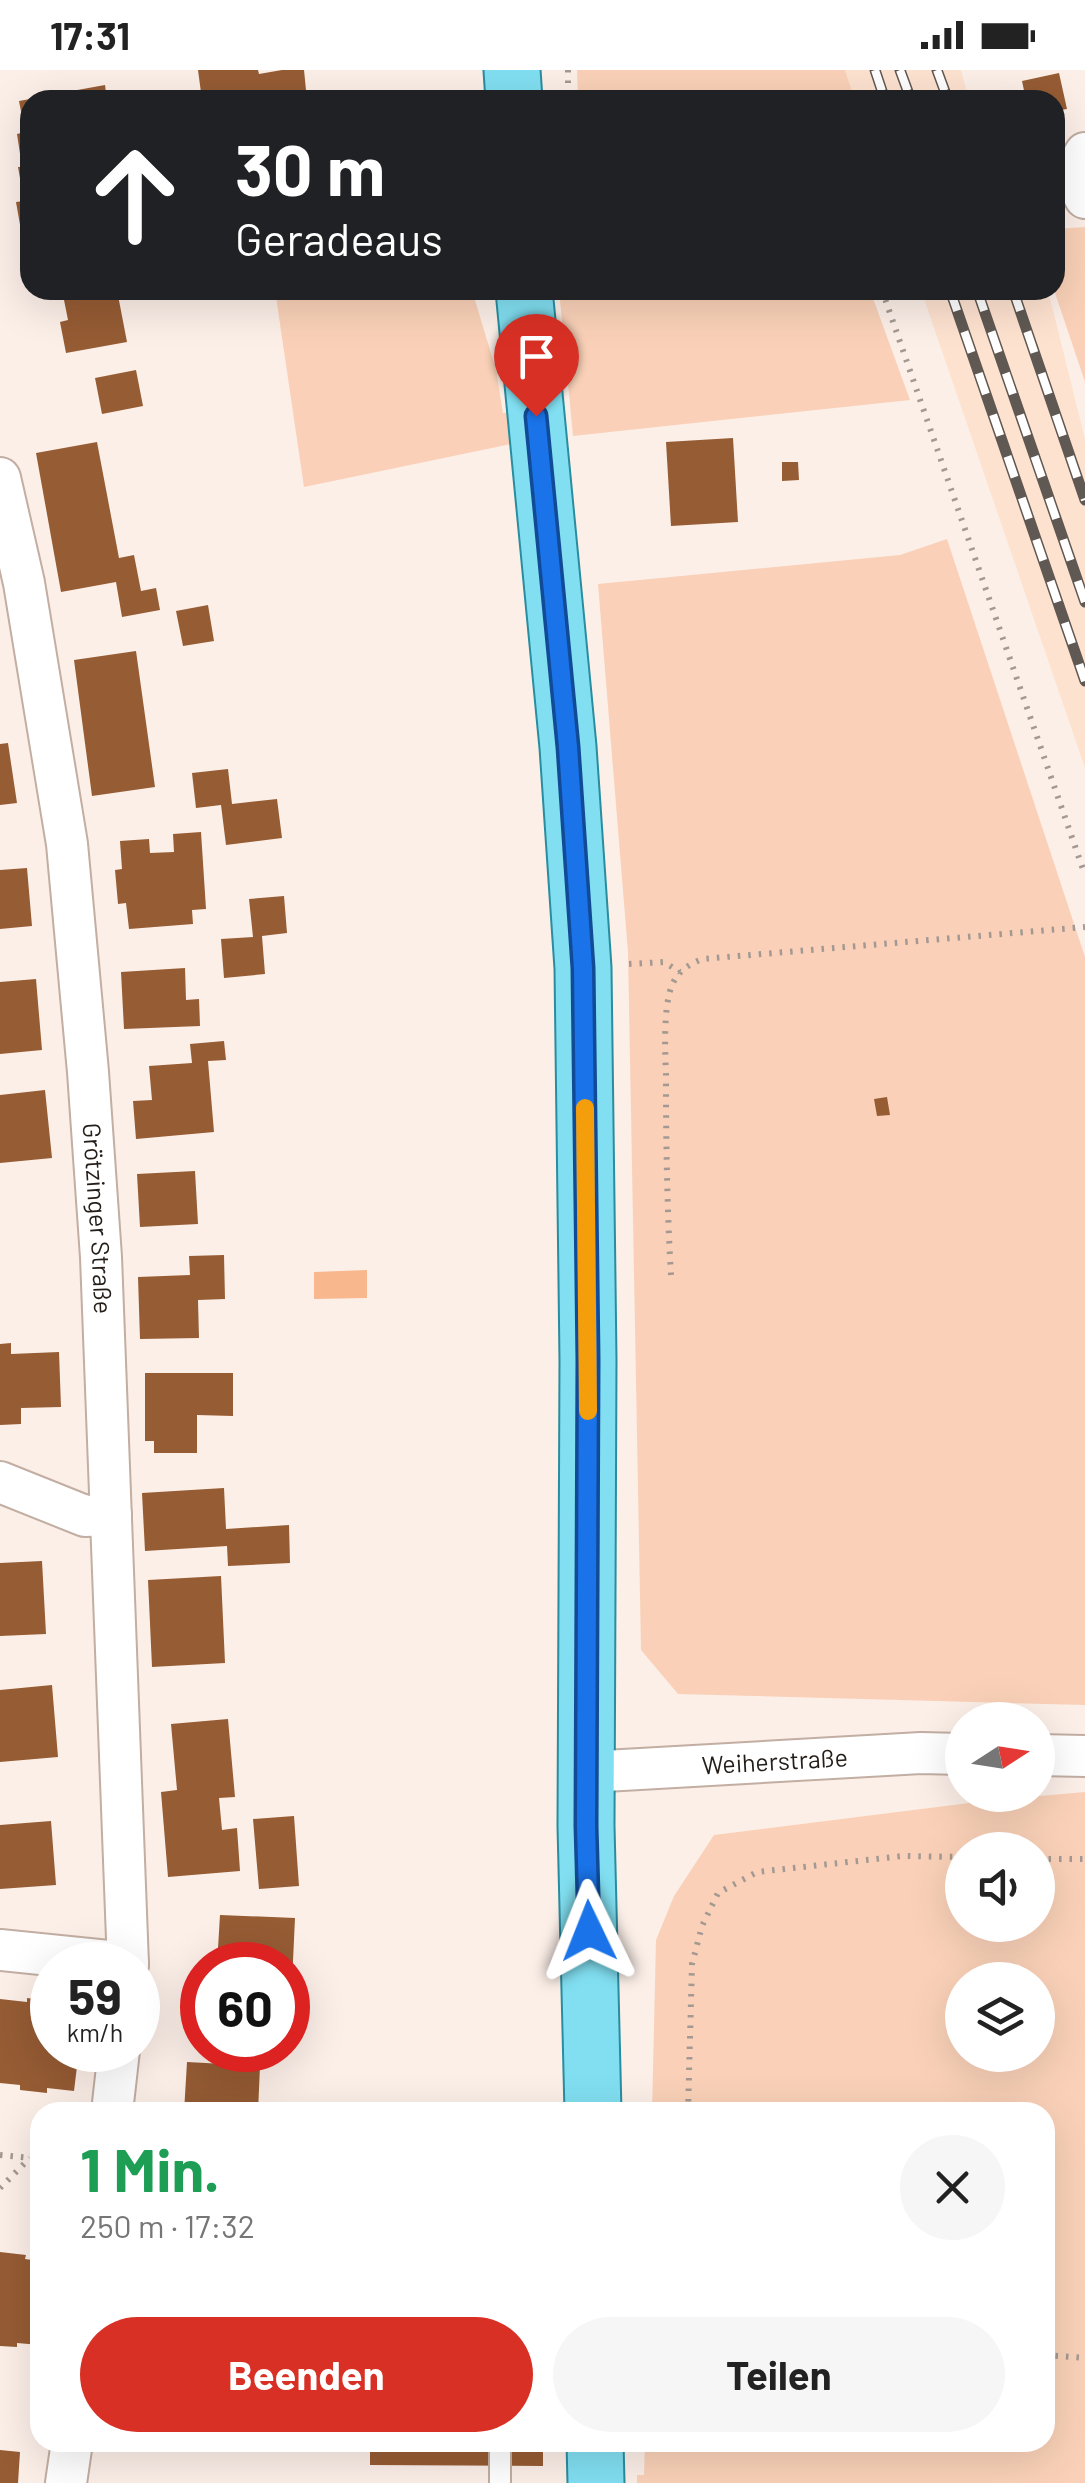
<!DOCTYPE html>
<html lang="de">
<meta charset="utf-8">
<style>
:root{--surface:#fff;--page:#f6f6f6;--text:#222;--muted:#767676;--accent:#d93025}
body{margin:0;font-family:Barlow,sans-serif;background:var(--page);color:var(--text);height:100vh;display:flex;flex-direction:column;font-size:38px;white-space:nowrap}
*{box-sizing:border-box;margin:0}
p{font-size:32px;color:var(--muted)}
.icon{flex:none;width:55px;height:55px;fill:none;stroke:currentColor;stroke-width:2;stroke-linecap:round;stroke-linejoin:round}
.map{position:relative;flex:1;overflow:hidden}
.details{position:absolute;left:30px;top:2032px;width:1025px;height:350px;display:flex;flex-direction:column;background:var(--surface);border-radius:30px;box-shadow:0 10px 40px #0002}
.details>*{flex:none}
.banner{position:absolute;left:20px;top:20px;width:1045px;height:210px;border-radius:30px;box-shadow:0 10px 40px #0002;background:#202124;color:#fff;overflow:hidden}
.needle{width:65px;rotate:78deg}
.tools{position:absolute;left:945px;top:1632px;display:grid;gap:20px}
.tools a{display:grid;place-items:center;width:110px;height:110px;border-radius:50%;background:var(--surface);box-shadow:0 10px 40px #0002;font-size:50px}
.speed{position:absolute;left:30px;top:1872px;display:flex;gap:20px;font-size:50px;font-weight:700;text-align:center}
.speed>*{display:grid;place-content:center;width:130px;height:130px;border-radius:50%;background:var(--surface);box-shadow:0 10px 40px #0002;line-height:1}
.speed small{font-size:25px;font-weight:400}
.speed .limit{border:15px solid #d22;background:#fff;color:#111}
.pin{position:absolute;display:grid;place-items:center;width:85px;height:85px;color:#fff;margin:-102px -42px;border-radius:50% 50% 50% 0;rotate:-45deg;box-shadow:0 0 10px #0007}
.pin .icon{rotate:45deg}
.me{position:absolute;width:110px;margin:-55px;rotate:358deg;stroke-linejoin:round;filter:drop-shadow(0 0 8px #0008)}
.turn{display:flex;align-items:center;gap:35px;height:210px;padding:0 50px;font-size:45px}
.turn .icon{width:130px;height:130px;stroke-width:2.5}
.turn b{display:block;font-size:70px;line-height:85px}
.round{display:grid;place-items:center;flex:none;width:105px;height:105px;border-radius:52px;background:var(--page)}
.headline{display:flex;align-items:center;justify-content:space-between;height:170px;padding:0 50px}
h1{font-size:60px;font-weight:700;line-height:75px;color:#1e9e55}
.cta{display:flex;gap:20px;margin-top:auto;padding:20px 50px}
.cta a{flex:1;height:115px;border-radius:60px;background:var(--accent);color:#fff;font-size:40px;font-weight:700;line-height:115px;text-align:center}
.cta a+a{background:var(--page);color:var(--text)}
.status{display:flex;justify-content:space-between;align-items:center;height:70px;padding:0 50px;background:var(--surface);direction:ltr}
.status svg{height:28px;fill:currentColor}
.map>svg:first-child{display:block}
.built{fill:#fee2d0}
.green{fill:#fad1b8;fill-rule:evenodd}
.water{fill:#f8b78d}
.building{fill:#965c34}
.lines{fill:none;stroke-linecap:round;stroke-linejoin:round}
.service-casing{stroke:#c2aea2;stroke-width:24}
.minor-casing{stroke:#c2aea2;stroke-width:44}
.primary-casing{stroke:#2a8d9f;stroke-width:59}
.path{stroke:#a39992;stroke-width:6;stroke-dasharray:2.5 8;stroke-linecap:butt}
.service{stroke:#fff;stroke-width:20}
.minor{stroke:#fff;stroke-width:40}
.primary{stroke:#81dff1;stroke-width:55}
.rail-casing{stroke:#605852;stroke-width:11}
.rail{stroke:#fff;stroke-width:8;stroke-dasharray:22;stroke-linecap:butt}
.route-casing{stroke:#114b97;stroke-width:25}
.route{stroke:#1a73e8;stroke-width:18}
.slow{stroke:#f59e0b;stroke-width:18}
.labels{text-anchor:middle;stroke-width:10;stroke-linejoin:round;paint-order:stroke}
.street-label{font-size:25px;fill:#241d18;stroke:#fff}
</style>
<div class="status"><b>17:31</b><svg viewBox="0 0 49 12"><path d="M0 12V9h3v3zM5 12V6h3v6zM10 12V3h3v9zM15 12V0h3v12zM26 1h20v11H26zM47 4h2v5h-2z"/></svg></div>
<div class="map">
<svg width="1085" height="2413" viewBox="0 0 1085 2413">
<rect width="100%" height="100%" fill="#fcefe8"/>
<path class="built" d="M845,0H961L969,30H855Z
M921,220H1048L1085,369V698Z"/>
<path class="green" d="M577,0H845L855,30H578Z
M1085,157V312L1054,220L1055,159Z
M275,220H472L496,300L503,343L512,342L516,373L304,417Z
M559,220H870L910,330L573,366Z
M947,469L1085,887V1635L678,1624L641,1580L628,882L598,514L900,485Z
M1085,1722V2413H637V2405H644L645,2373L1045,2372V2042H652L656,1870L674,1826L714,1765L993,1730ZM962,1780H1038V1855H962ZM962,1910H1038V1985H962Z"/>
<path class="water" d="M367,1200V1228L314,1229V1202Z"/>
<path class="building" d="M198,0H258L259,4L282,0H304L307,30H202Z
M1059,3L1067,39L1055,41V30H1026L1022,11Z
M105,15L107,30H33V28Z
M30,29V164L22,166L16,132L24,131L18,97H22L17,64L25,62L19,31Z
M62,220H117L127,272L66,283L60,252L68,250Z
M136,300L143,336L102,344L95,308Z
M733,368L738,452L671,456L666,372Z
M97,372L119,488L134,485L141,521L156,518L160,540L122,547L116,512L61,522L36,383Z
M782,392H798L799,410L782,411Z
M208,535L214,571L183,576L176,541Z
M136,581L155,717L92,726L74,590Z
M8,673L17,733L0,735V674Z
M228,699L232,734L277,729L282,768L226,775L221,735L196,738L192,703Z
M201,762L206,839L192,840L193,854L129,859L126,833L118,834L115,800L122,799L120,771L149,769L150,783L174,782L173,764Z
M27,798L32,856L0,859V800Z
M284,826L287,863L262,866L265,904L224,908L221,869L253,867L249,829Z
M185,898L186,930L199,929L200,956L124,959L121,902Z
M36,909L42,980L0,984V912Z
M224,971L226,990L208,991L214,1062L136,1069L133,1031L152,1030L149,996L192,993L190,974Z
M45,1020L52,1088L0,1093V1025Z
M887,1027L890,1045L877,1046L874,1029Z
M195,1101L198,1154L140,1157L137,1104Z
M224,1185L225,1229L198,1230L199,1268L140,1269L138,1207L190,1205L189,1186Z
M11,1273V1284L59,1282L61,1337L21,1338V1354L0,1355V1274Z
M145,1303H233V1346L197,1345V1383H154V1371H145Z
M224,1418L226,1459L289,1455L290,1493L228,1496L227,1476L145,1481L142,1423Z
M42,1491L46,1564L0,1566V1493Z
M221,1506L225,1593L152,1597L148,1510Z
M52,1615L58,1687L0,1692V1620Z
M228,1649L235,1727L219,1728L222,1760L237,1758L240,1801L168,1807L161,1722L177,1720L171,1654Z
M294,1746L299,1816L259,1819L253,1749Z
M51,1751L56,1815L0,1819V1755Z
M220,1845L295,1848L291,1934H288V1895H217Z
M27,1928L52,1931V1980H79L74,2021L47,2018V2023L20,2020V2015L0,2013V1929L27,1932Z
M187,1992L260,1996L258,2042H184Z
M0,2182L26,2185L25,2189L40,2191V2275L17,2273V2277L0,2276Z
M370,2372H543V2396L370,2395Z
M0,2380L20,2382L18,2413H0Z"/>
<g class="lines">
<g class="service-casing">
<path id="service" d="M500,2413V2372"/>
</g>
<g class="minor-casing">
<g id="minor">
<path d="M1085,83C1075,97 1076,114 1085,128"/>
<path id="s1" d="M0,408L24,513L67,774L88,1002L101,1187L128,1895"/>
<path d="M0,1412L85,1446L111,1445"/>
<path d="M1038,1685L1085,1686"/>
<path id="s2" d="M587,1702L921,1683L962,1684"/>
<path d="M0,1880L128,1893"/>
<path d="M112,2042L119,1980"/>
<path d="M66,2413L72,2372"/>
</g>
</g>
<g class="primary-casing">
<path id="primary" d="M512,0L514,30
M524,220L568,677L583,898L588,1290L586,1756L593,2042
M595,2372L596,2413"/>
</g>
<path class="path" d="M568,0V30
M882,220L1085,805
M629,894L664,892L680,902
M671,1205C667,1138 666,1072 666,1005C665,981 663,933 673,913C679,900 690,894 702,889L1085,857
M1038,1789H1085
M688,2042L692,1894L702,1856L718,1823L757,1802L903,1786L962,1787
M0,2085L40,2089
M0,2118L30,2088
M1045,2285L1085,2288"/>
<use href="#service" class="service"/>
<use href="#minor" class="minor"/>
<use href="#primary" class="primary"/>
<g class="rail-casing">
<path id="rail" d="M875,0L885,30
M900,0L911,30
M937,0L948,30
M950,220L1085,611
M977,220L1085,532
M1013,220L1085,430"/>
</g>
<use href="#rail" class="rail"/>
</g>
<g class="lines">
<g class="route-casing">
<path id="route" d="M536,346L568,677L583,898L588,1290L586,1756L589,1861"/>
</g>
<use href="#route" class="route"/>
<path class="slow" d="M585,1038L588,1341"/>
</g>
<g class="labels">
<g class="street-label">
<text dy="9" stroke="none"><textPath href="#s1" startOffset="748">Grötzinger Straße</textPath></text>
<text dy="9" stroke="none"><textPath href="#s2" startOffset="188">Weiherstraße</textPath></text>
</g>
</g>
</svg>
<div class="tools">
<a><svg class="needle" viewBox="-14 -14 28 28"><path d="M0-13l5 13h-10z" fill="#e53935"/><path d="M0 13l5-13h-10z" fill="#767676"/></svg></a>
<a><svg class="icon" aria-label="sound" viewBox="0 0 24 24"><path d="M4 9h4l5-4v14l-5-4H4zM17 9q2 3 0 6"/></svg></a>
<a><svg class="icon" aria-label="layers" viewBox="0 0 24 24"><path d="M12 4l9 5-9 5-9-5zM3 14l9 5 9-5"/></svg></a>
</div>
<div class="speed"><div>59<small>km/h</small></div><div class="limit">60</div></div>
<div class="pin" style="left:536px;top:346px;background:#d93025"><svg class="icon" aria-label="arrive" viewBox="0 0 24 24"><path d="M6 21V4h12l-3 4 3 4H6"/></svg></div>
<svg class="me" style="left:589px;top:1861px" viewBox="-20 -20 40 40"><path d="M0-17L14 15 0 8-14 15z" fill="#1a73e8" stroke="#fff" stroke-width="4"/></svg>
<div class="banner">
<div class="turn"><svg class="icon" aria-label="ahead" viewBox="0 0 24 24"><path d="M12 20V5M6 11l6-6 6 6"/></svg><div><b>30 m</b>Geradeaus</div></div>
</div>
<section class="details">
<div class="headline"><div><h1>1 Min.</h1><p>250 m · 17:32</p></div><a class="round"><svg class="icon" aria-label="close" viewBox="0 0 24 24"><path d="M6 6l12 12M18 6L6 18"/></svg></a></div>
<div class="cta"><a>Beenden</a><a>Teilen</a></div>
</section>
</div>
